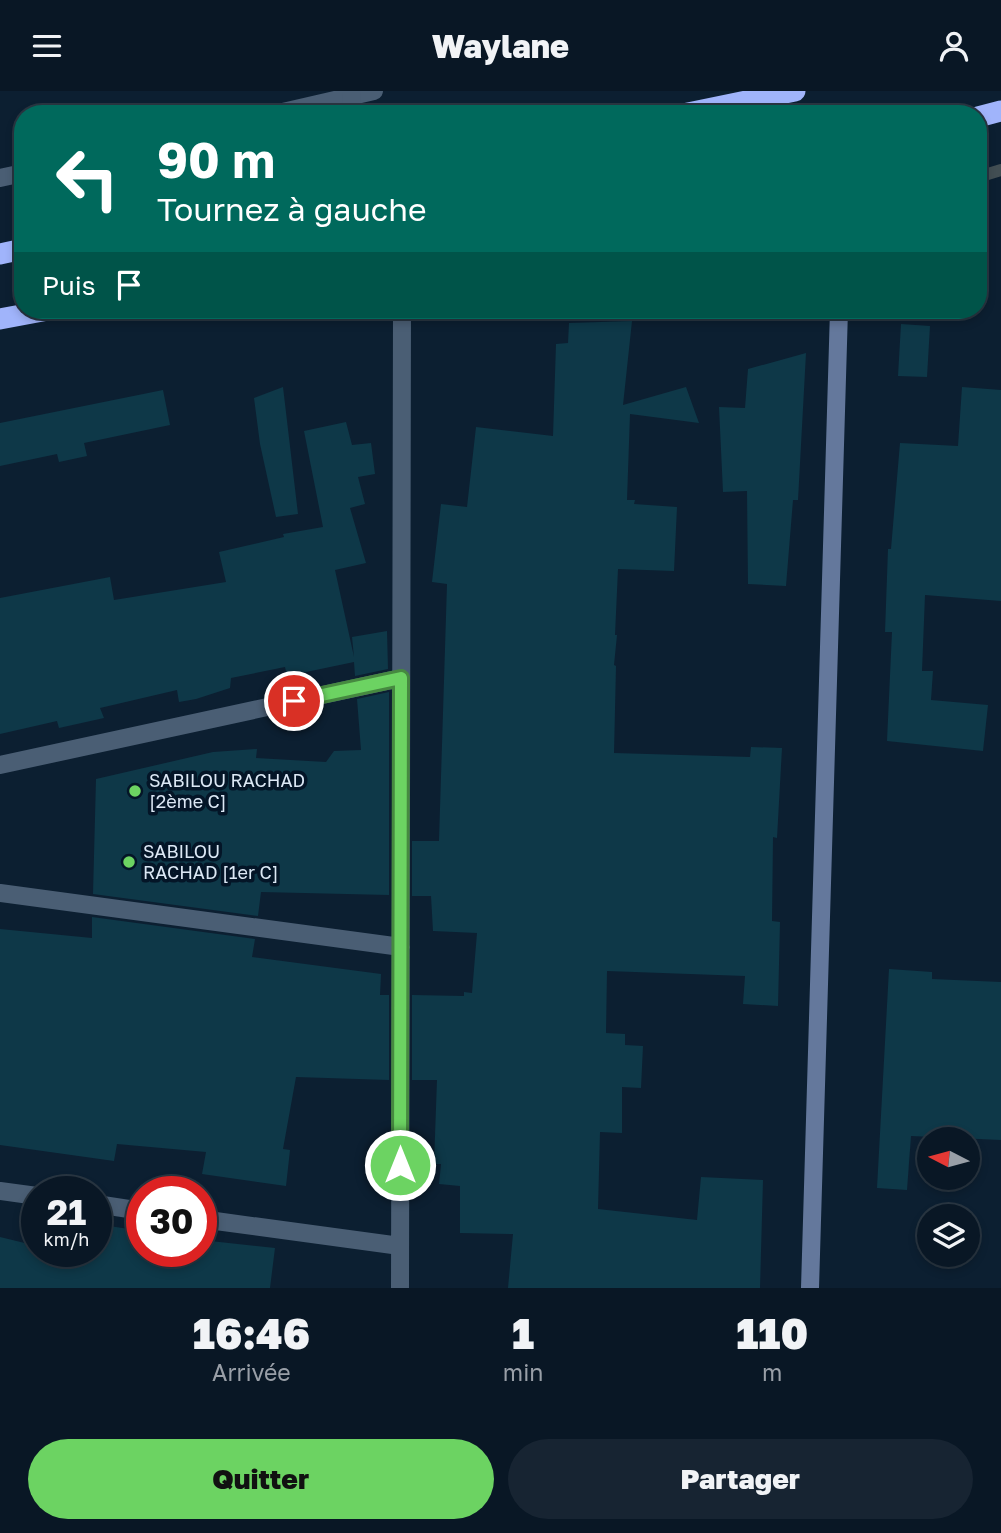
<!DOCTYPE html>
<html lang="fr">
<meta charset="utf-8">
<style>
:root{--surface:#091725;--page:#172432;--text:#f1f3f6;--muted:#999fa7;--line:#293642;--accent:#6cd362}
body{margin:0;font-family:"Golos Text",sans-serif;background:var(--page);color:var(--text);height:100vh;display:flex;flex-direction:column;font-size:26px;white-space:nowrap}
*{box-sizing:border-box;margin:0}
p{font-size:23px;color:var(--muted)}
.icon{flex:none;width:38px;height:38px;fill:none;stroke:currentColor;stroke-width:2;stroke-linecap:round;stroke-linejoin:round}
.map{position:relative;height:1197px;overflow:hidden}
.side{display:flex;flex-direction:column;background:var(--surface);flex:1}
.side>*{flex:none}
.hud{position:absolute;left:14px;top:14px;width:973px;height:214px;border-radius:28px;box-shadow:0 4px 10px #0003,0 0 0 2px var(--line);background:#00695c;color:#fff;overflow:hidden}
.needle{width:46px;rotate:276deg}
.fabs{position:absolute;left:917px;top:1036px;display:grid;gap:14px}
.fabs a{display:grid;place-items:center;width:63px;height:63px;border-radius:50%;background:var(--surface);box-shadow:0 4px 10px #0003,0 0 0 2px var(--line);font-size:35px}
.speed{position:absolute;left:21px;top:1085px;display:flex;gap:14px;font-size:35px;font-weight:700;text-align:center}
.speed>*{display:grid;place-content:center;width:91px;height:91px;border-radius:50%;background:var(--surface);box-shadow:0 4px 10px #0003,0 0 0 2px var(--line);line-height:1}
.speed small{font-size:18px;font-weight:400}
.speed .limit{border:10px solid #d22;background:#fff;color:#111}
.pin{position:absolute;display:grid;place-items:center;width:60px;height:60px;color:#fff;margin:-30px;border:4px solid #fff;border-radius:50%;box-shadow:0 2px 7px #0007}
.me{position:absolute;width:77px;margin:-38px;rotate:0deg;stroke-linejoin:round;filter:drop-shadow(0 0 5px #0008)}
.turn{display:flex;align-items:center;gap:24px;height:147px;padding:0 28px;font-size:32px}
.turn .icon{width:91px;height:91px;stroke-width:2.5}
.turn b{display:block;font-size:49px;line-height:60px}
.then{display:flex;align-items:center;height:66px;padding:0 28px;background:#0003;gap:14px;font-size:26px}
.eta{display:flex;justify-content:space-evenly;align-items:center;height:119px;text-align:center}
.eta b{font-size:42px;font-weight:800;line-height:49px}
.cta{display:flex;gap:14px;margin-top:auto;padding:14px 28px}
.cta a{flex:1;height:80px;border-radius:42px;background:var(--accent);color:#111;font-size:28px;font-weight:800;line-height:80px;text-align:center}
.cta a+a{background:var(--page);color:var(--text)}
header{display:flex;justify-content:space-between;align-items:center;height:91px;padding:0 28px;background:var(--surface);font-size:32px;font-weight:800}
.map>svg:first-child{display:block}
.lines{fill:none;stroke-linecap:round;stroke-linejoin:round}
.stream{stroke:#424e53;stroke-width:12}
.building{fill:#0e3848}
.lane{stroke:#4a5e74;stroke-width:18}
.street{stroke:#4a5e74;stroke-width:18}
.secondary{stroke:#64789c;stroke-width:18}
.highway{stroke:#a0b4fb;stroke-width:21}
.route-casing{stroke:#468940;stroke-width:18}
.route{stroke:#6cd362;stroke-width:12}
.poi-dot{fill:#6cd362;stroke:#041527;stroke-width:2.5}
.labels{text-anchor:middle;stroke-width:7;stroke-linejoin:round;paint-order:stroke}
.poi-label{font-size:18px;fill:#dce8f5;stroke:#041527;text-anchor:start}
</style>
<header><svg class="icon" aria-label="menu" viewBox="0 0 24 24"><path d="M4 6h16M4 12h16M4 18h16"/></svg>Waylane<svg class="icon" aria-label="person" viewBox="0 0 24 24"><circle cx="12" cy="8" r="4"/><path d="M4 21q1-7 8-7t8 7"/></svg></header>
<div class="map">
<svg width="1001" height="1197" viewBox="0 0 1001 1197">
<rect width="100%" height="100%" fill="#0c1f31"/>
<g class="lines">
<path class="stream" d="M978,86L1001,79"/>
</g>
<path class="building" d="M632,230L623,314L686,296L699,332L630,323L627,409H635L634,413L677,416L674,480L618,478L615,544H617L614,574L616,575L614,662L750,666L751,656L782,657L777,747L773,746L772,830L780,831L778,915L743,913L745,885L607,880L606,942L625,943V954L643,955L641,997L622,996V1042L600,1041L598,1118L697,1129L701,1086L763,1089L760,1197H508L513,1143L460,1142V1095L439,1093L441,1073H434L437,989H412V904L464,905V901L472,902L477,842L433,840L431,805H412V750H439L447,493L432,491L441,413L467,416L476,336L553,345L556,253L568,252L569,232Z
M901,233L930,235L927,286L898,285Z
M806,262L798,409H793L786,495L748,493L747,400L723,401L719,316L745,317L748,278Z
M283,296L298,423L276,426L260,353L254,307Z
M962,296L1001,299V510L925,504L922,580H933L931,609L988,614L983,660L887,650L892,541H885L888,458H891L900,352L958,355Z
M163,299L170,334L84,352L87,365L59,371L57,363L0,375V332Z
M346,331L352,354L371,352L375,383L358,386L365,413L350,417L366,472L335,479L354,566L352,546L387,540L388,578L355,585L354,571L287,585L285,576L231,587L230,597L196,608L179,611L177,599L100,617L104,627L59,637L57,630L0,643V507L110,486L114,509L226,491L219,461L284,446L283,443L323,436L304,340Z
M389,601V804L261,801L258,825L93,803L96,688L213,661L257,658L256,667L326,671L334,660L361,659L357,608Z
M92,826L255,848L252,866L381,883L380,904H389V989L296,986L283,1058L290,1059L286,1095L202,1083L206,1061L117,1053L114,1070L0,1054V838L92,847Z
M889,878L932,881V888L1001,891V1049L911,1045L907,1099L877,1097Z
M96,1133L142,1140V1160H201V1149L275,1157L270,1197H0V1146L37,1155V1160H96Z"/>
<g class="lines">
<path class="lane" d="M274,23L374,0
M0,87L23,82"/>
<path class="street" d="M351,0L353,23
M0,674L401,587
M0,802L401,856
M0,1100L37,1105
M96,1113L142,1120
M201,1128L400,1155
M400,1197L402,219"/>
<path class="secondary" d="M810,1197L839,219"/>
<path class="highway" d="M683,23L795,0
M978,26L1001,20
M0,163L23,158
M0,228L48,219"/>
</g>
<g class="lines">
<g class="route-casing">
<path id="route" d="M294,610L401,587L400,1074"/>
</g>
<use href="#route" class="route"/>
</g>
<g class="poi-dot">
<circle cx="135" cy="700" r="7"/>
<circle cx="129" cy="771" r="7"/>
</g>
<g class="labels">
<g class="poi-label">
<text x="149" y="696">SABILOU RACHAD<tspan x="149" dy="21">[2ème C]</tspan></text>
<text x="143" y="767">SABILOU<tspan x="143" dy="21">RACHAD [1er C]</tspan></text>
</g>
</g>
</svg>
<div class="fabs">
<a><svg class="needle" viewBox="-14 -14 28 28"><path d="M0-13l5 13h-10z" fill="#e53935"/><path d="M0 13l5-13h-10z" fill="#999fa7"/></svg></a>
<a><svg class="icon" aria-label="layers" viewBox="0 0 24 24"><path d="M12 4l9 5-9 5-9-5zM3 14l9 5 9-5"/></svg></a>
</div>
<div class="speed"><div>21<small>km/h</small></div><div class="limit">30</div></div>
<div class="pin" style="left:294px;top:610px;background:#d93025"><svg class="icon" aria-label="arrive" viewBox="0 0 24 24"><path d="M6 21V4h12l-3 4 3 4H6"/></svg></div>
<svg class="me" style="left:400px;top:1074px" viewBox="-20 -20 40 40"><circle r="17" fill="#6cd362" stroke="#fff" stroke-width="3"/><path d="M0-11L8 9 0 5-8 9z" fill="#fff"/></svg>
<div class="hud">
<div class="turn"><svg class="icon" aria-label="left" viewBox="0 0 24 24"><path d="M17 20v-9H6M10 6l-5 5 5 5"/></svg><div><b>90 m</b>Tournez à gauche</div></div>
<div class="then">Puis<svg class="icon" aria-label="arrive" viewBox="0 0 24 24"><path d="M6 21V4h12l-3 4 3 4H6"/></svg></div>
</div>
</div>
<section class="side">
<div class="eta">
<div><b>16:46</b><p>Arrivée</p></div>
<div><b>1</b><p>min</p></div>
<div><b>110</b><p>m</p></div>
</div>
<div class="cta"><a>Quitter</a><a>Partager</a></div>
</section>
